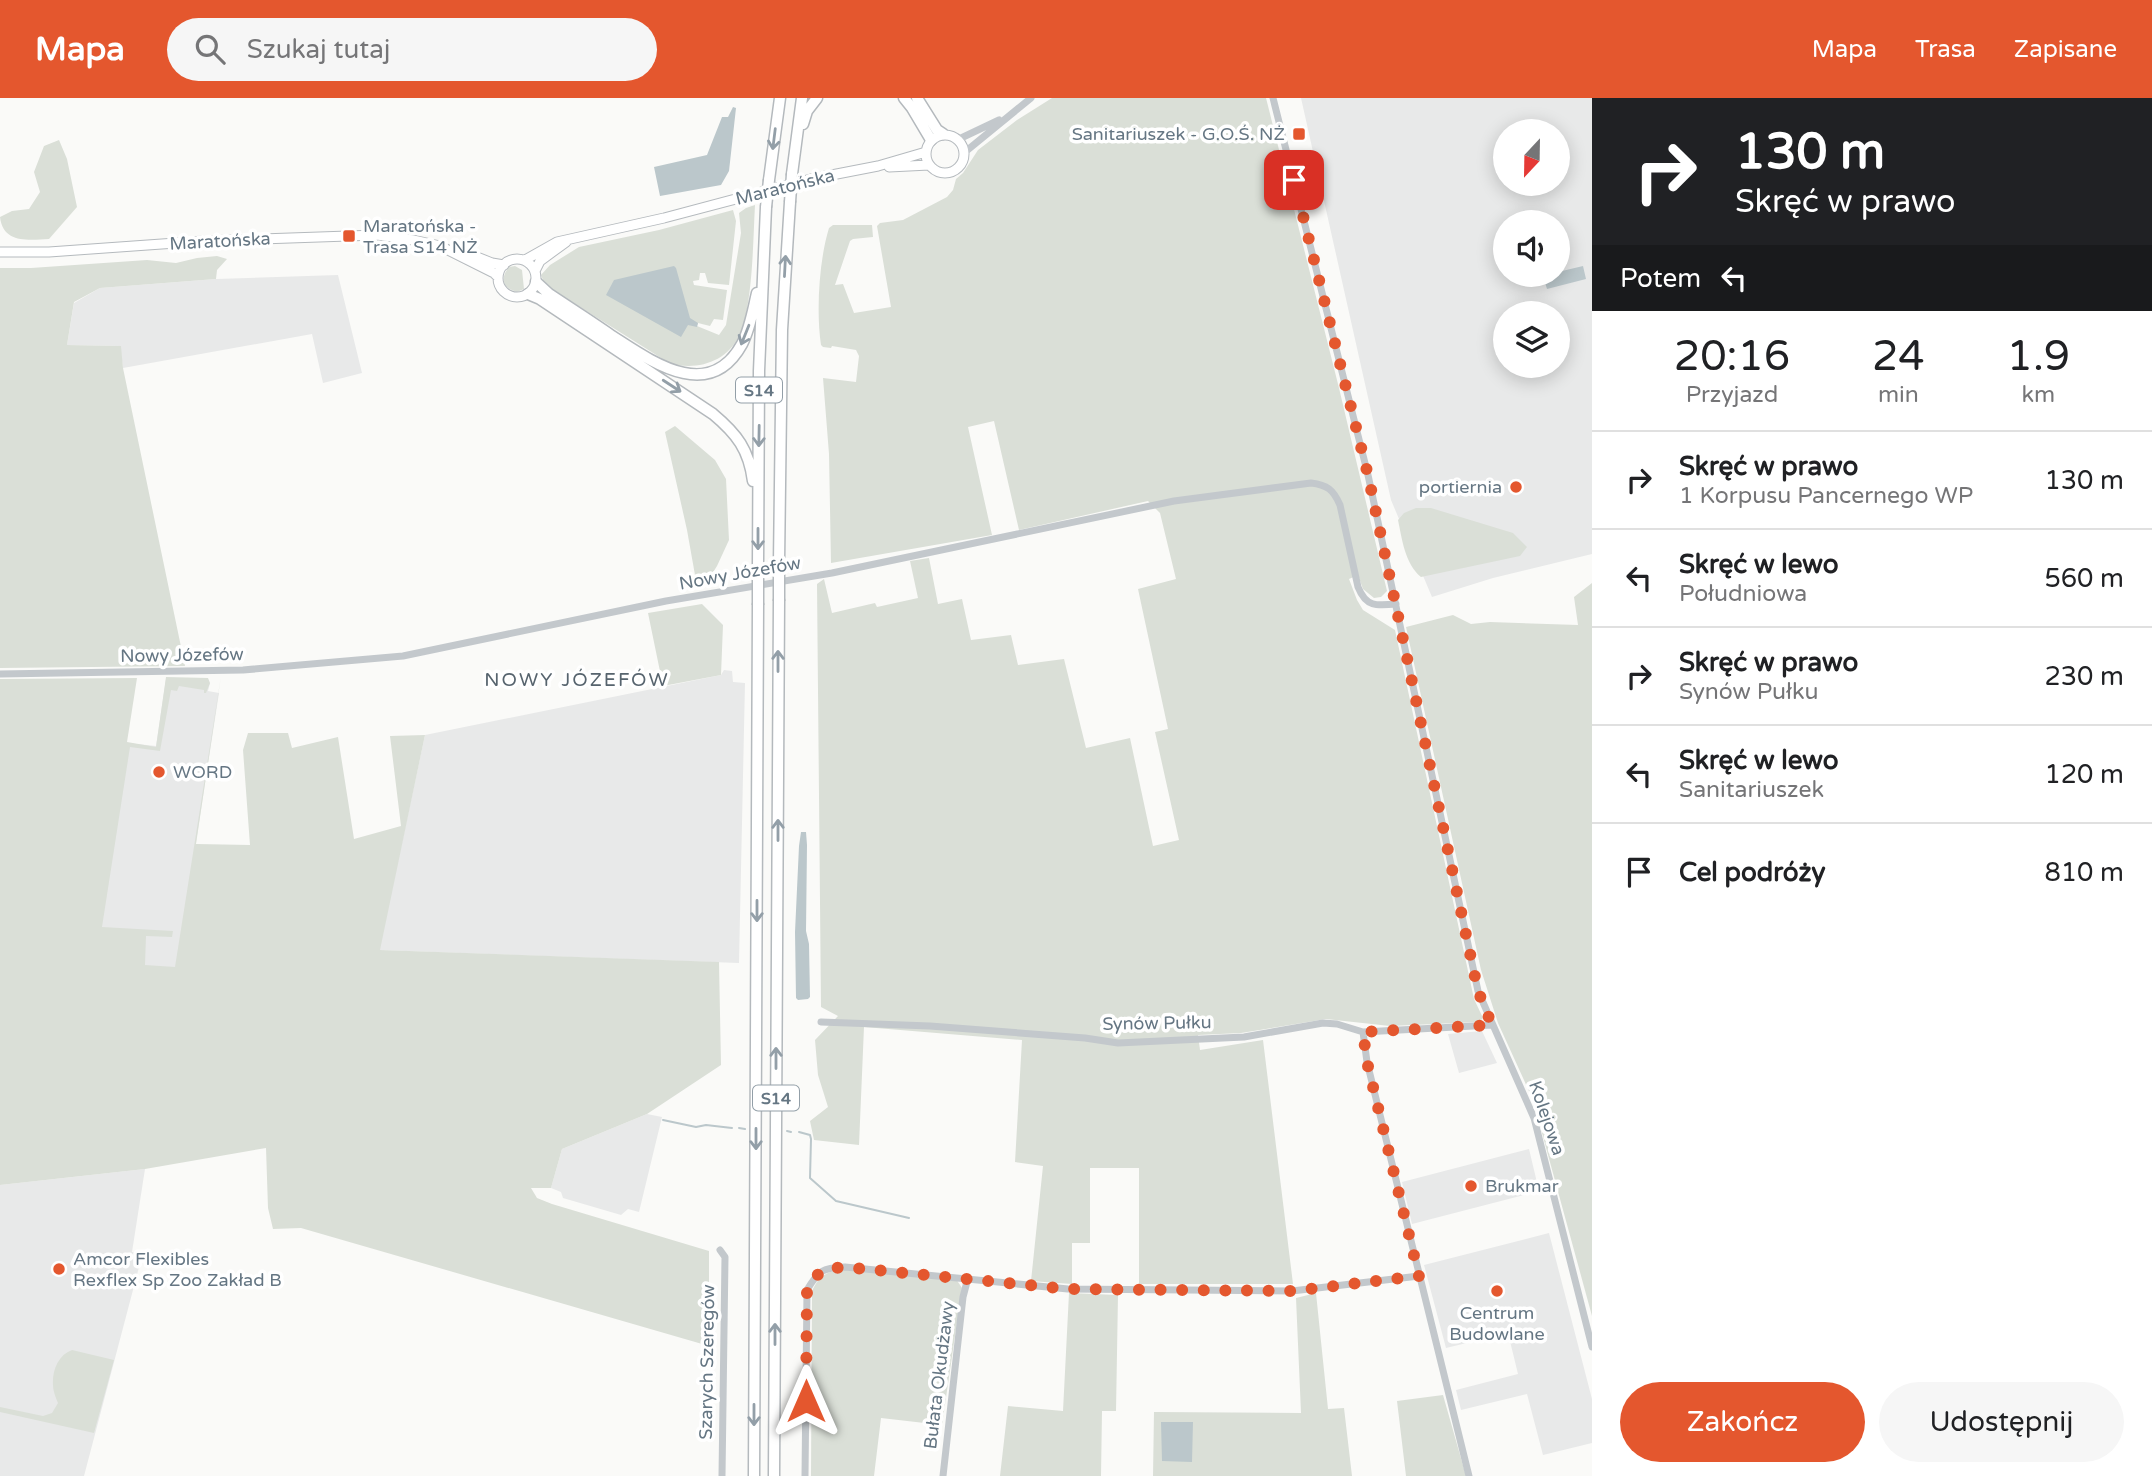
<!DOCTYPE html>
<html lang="pl">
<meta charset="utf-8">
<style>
:root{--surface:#fff;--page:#f6f6f6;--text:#202124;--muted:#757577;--line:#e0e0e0;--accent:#e4572e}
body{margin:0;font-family:"Varela Round",sans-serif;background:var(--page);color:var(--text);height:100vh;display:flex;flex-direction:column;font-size:26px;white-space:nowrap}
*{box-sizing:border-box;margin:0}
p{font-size:23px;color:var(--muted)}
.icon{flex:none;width:38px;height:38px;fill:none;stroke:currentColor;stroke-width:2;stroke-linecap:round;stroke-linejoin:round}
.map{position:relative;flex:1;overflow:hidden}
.details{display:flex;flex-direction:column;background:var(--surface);width:560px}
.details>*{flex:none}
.hud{background:#202124;color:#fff;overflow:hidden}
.needle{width:46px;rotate:202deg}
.fabs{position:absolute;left:1493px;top:21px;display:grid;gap:14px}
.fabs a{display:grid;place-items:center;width:77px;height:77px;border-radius:50%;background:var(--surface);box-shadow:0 4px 18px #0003;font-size:35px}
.pin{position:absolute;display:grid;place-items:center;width:60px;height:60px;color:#fff;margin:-30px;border-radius:14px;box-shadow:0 4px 10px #0006}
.me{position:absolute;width:77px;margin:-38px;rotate:0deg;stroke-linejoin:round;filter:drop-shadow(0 0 5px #0008)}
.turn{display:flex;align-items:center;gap:24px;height:147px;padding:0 28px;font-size:32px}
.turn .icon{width:91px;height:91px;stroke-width:2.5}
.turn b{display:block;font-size:49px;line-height:60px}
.then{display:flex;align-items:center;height:66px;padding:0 28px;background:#0003;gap:14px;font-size:26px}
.eta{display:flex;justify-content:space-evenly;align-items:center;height:119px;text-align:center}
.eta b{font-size:42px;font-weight:600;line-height:49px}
.button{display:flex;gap:14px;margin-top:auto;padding:14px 28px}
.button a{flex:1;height:80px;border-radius:42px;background:var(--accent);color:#fff;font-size:28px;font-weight:600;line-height:80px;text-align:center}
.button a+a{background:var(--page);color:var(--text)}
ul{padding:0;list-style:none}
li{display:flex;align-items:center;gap:21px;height:98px;padding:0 28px;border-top:2px solid var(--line)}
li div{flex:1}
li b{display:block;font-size:26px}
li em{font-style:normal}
header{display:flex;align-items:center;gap:42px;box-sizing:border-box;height:98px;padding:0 35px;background:var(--accent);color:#fff}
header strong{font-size:33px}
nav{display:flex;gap:38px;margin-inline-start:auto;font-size:24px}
.search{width:490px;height:63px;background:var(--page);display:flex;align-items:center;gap:18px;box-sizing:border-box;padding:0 24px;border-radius:38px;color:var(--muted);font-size:26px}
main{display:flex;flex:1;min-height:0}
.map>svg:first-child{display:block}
.built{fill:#e8e9e9;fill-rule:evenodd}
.green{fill:#dadfd7}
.water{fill:#bbc7cb}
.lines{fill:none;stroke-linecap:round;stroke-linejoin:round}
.stream{stroke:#bbc7cb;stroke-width:2}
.major-casing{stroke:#b5babe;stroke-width:11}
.highway-casing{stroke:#b4b9bd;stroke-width:13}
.minor{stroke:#c3c8cc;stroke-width:7}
.major{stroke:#fff;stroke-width:9}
.highway{stroke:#fff;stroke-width:10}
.highway-bridge-casing{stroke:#b4b9bd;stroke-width:13;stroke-linecap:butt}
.highway-bridge{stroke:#fff;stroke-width:10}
.oneway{stroke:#939fa8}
.route{stroke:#e4572e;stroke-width:12;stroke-dasharray:0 21.6}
.poi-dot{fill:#e4572e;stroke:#fff;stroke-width:2.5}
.labels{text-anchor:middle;stroke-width:7;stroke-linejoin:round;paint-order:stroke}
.shield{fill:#fff;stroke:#939fa8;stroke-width:2}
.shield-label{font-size:16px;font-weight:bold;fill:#657683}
.poi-label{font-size:18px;fill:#657683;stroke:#fff;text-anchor:start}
.street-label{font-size:18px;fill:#657683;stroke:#fff}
.neighbourhood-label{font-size:19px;letter-spacing:2px;fill:#57646e;stroke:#fff}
</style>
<header>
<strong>Mapa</strong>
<div class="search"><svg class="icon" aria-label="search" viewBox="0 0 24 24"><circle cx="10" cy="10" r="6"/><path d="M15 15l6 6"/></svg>Szukaj tutaj</div>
<nav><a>Mapa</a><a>Trasa</a><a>Zapisane</a></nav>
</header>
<main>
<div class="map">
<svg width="1592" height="1378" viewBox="0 0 1592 1378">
<rect width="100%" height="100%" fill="#fafaf8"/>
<path class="built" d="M1301,0H1592V456L1493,480L1432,499L1391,402ZM1505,33H1558V86H1505ZM1505,124H1558V177H1505ZM1505,215H1558V268H1505Z
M338,177L362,275L323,285L312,236L123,270L120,248L67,247L74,205L100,190L216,181Z
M724,572L732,573L733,584L745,585L739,865L379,852L425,637L721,577Z
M166,581L210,585L208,593L219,595L175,880L91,874L127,645L156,648Z
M1482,933L1497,965L1459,975L1448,936Z
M647,1016L662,1019L639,1114L628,1111L621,1117L563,1100L561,1094L551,1090L562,1051Z
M1529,1051L1539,1093L1412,1126L1402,1084Z
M145,1071L132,1154H143L84,1378H0V1087Z
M1549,1135L1592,1301V1345L1543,1357L1527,1296L1461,1312L1456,1292L1518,1276L1508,1235L1446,1250L1424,1167Z"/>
<path class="green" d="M1052,0H1266L1339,290L1387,493L1381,499L1374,500L1363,491L1358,477L1349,481L1357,502L1363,512L1395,532L1474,901L1483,920L1479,924L1390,928L1326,921L1241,935L1198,937L1200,952L1263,942L1293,1186H1139V1070H1090V1145H1072V1186L1031,1183L1043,1068L1015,1064L1022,942L864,929L859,1047L814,1042L810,1023L828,1009L818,977L815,942L838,918L821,909L817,486L824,481L832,515L875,505L877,509L918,500L910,463L929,460L938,506L962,501L971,542L1011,537L1018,567L1064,561L1086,650L1130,640L1153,748L1179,742L1155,634L1168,631L1138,491L1176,481L1160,415L1148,403L1019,432L994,323L968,329L992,437L831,465L829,356L823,280L856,284L859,258L856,252L832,248L831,250L823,249L821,247C816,214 819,162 829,130L833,127H872L873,139L853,141L850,143L835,187L843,186L854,215L891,209L877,128L880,125L903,122L947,99L953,92L956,81L963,75L978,52L1017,22Z
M59,42L67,61L77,109L49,141C29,142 3,146 0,119L12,113L29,111L40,94L34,74L44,48Z
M755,107C753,141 753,209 739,238C726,265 695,273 669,265L545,187L541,177L550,167L579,149L659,132L733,112L736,123L729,187L708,185L705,175H700L699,182L693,183L694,187L727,192L723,222L714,221L710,228L698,225L697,228L719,237L726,227L741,135L739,115L746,110Z
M217,158L227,161L217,172L216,181L100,190L74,204L67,247L121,248L123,270L185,568L0,570V170H31L147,162L176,165L197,160Z
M515,168L522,172L524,191L517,194C502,190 500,180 509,169Z
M675,328L715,362L726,381L729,442L717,468L705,487L695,477L687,432L665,334Z
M1416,410H1431L1513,435L1527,449L1520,458L1421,479C1405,466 1402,441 1398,422L1404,415Z
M1592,485V1218L1533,1002L1498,925L1481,872L1406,529L1453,517L1471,526L1490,524L1578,527L1574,499Z
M702,506L723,527L721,577L663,588L648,515Z
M221,578L196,746L250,747L243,652L248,635H288L292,650L338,639L354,741L401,728L390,638L425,637L380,852L719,864L721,967L647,1016L562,1051L551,1090H531L537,1100L552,1106L709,1153V1248L301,1130L273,1131L268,1110L266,1050L145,1071L0,1087V581L137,580L127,644L156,649L166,579L208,580L210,585L206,595H204V592L179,588L177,593L171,592L160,653L130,649L102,829L173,833L172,839L146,838L145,867L175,869Z
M846,1171L956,1181L962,1190L942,1327L881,1320L874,1378H811L812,1193C821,1175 827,1174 846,1171Z
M1069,1195L1118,1197L1116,1313H1102L1101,1378H1000L1008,1308L1063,1313Z
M1316,1195L1328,1311L1344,1310L1352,1378H1153L1154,1314L1301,1315L1296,1200Z
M72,1252L114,1262L94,1335L0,1314V1309L43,1318L52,1315L58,1305C56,1300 53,1293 53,1287C52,1273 58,1257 72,1252Z
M1443,1297L1466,1378H1406L1397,1303Z"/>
<path class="water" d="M733,9L736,10L729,73L721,87L660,98L654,69L707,57L722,19H728Z
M674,168L676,170L690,220L698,225L697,229L688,227L681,239L606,197L614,182Z
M1583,168L1586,181L1547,191L1543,178L1558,177V174Z
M801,734H806L807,747L806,833L809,846L810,899L808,901L798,902L796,900L795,834L799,748Z
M1161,1324H1193L1192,1364L1162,1363Z"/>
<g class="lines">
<path class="stream" d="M663,1022L696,1029L706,1027L732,1030
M739,1030L745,1031
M787,1033L791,1034
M799,1034L810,1037L811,1041L810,1080L836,1103L909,1120"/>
<g class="major-casing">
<path id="major" d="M926 56a19 19 0 1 1 38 0a19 19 0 1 1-38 0Z
M889,69L929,67
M462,153L492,165L504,167
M0,154H49L204,143L377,137L413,142L440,148L494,175L498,179
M498 180a19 19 0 1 1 38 0a19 19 0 1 1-38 0Z
M525,162L557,144L664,120L811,81L878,68L926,54
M535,173L540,163L566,144"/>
</g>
<g class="highway-casing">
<path id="highway" d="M904,0L912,10L931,42
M917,0L937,32L943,36
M803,26L807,13L817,0
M792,76L802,0
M769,82L780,0
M536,184L549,196C570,210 592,224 612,238C651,263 709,306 742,246C750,231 753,212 757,195
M528,196L540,201L713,316C737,336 749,352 753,383
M779,465L782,232L790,104
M758,468L759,273L766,109
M754,1378L758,507
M774,1378L779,503"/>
</g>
<path class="minor" d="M1273,0L1368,377L1478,893L1534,1020L1592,1249
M959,41L999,22
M965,54L1031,0
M0,576L243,572L403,558L666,503L832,475L1174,403L1311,385C1327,387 1333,391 1340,407L1358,489C1366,509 1376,508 1396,506
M821,924L930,928L1085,940L1118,945L1244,939L1323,925L1337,926L1363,934L1492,927
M1363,934L1367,964L1469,1378
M720,1152L725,1159L722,1378
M805,1378L807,1192C819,1172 822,1170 845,1169L1068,1191L1292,1193L1419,1178
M943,1378L963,1199L968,1180"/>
<use href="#major" class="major"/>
<use href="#highway" class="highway"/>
<g class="highway-bridge-casing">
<path id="highway-bridge" d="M790,104L792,76
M766,109L769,82
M758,468V507
M779,503V465"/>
</g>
<use href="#highway-bridge" class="highway-bridge"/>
</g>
<defs><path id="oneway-shaft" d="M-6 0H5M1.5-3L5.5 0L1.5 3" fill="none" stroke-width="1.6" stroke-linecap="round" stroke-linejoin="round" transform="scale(1.75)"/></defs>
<g class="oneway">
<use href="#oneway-shaft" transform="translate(774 41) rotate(97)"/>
<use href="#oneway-shaft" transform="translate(785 168) rotate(-87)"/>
<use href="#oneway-shaft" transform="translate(745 237) rotate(112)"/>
<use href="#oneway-shaft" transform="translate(672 288) rotate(33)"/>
<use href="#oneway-shaft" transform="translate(759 338) rotate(91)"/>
<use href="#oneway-shaft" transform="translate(758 441) rotate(90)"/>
<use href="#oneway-shaft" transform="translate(778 563) rotate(-90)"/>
<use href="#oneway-shaft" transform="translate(778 732) rotate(-90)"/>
<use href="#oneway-shaft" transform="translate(757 813) rotate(90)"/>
<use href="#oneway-shaft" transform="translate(776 960) rotate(-90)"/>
<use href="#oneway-shaft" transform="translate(756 1041) rotate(90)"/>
<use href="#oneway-shaft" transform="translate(775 1236) rotate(-90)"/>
<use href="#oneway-shaft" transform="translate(754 1317) rotate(90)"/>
</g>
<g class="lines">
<path class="route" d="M806,1303L807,1192C819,1172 822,1171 845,1169L1068,1191L1292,1193L1419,1178L1367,964L1363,934L1492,927L1478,893L1368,377L1294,82"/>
</g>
<g class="poi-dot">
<rect x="1292" y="29" width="14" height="14" rx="3.5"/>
<rect x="342" y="131" width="14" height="14" rx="3.5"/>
<circle cx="1516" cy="389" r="7"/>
<circle cx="159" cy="674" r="7"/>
<circle cx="1471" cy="1088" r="7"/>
<circle cx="59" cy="1171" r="7"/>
<circle cx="1497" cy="1193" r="7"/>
</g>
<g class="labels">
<g class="shield">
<rect x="736" y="279.5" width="46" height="25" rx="5"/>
<rect x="753" y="987.5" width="46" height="25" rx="5"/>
</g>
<g class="shield-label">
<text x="759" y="298">S14</text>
<text x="776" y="1006">S14</text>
</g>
<g class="poi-label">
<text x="1285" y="42" text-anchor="end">Sanitariuszek - G.O.Ś. NŻ</text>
<text x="363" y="134">Maratońska -<tspan x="363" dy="21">Trasa S14 NŻ</tspan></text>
<text x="1502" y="395" text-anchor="end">portiernia</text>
<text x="173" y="680">WORD</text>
<text x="1485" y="1094">Brukmar</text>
<text x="73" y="1167">Amcor Flexibles<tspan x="73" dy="21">Rexflex Sp Zoo Zakład B</tspan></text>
<text x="1497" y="1221" text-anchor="middle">Centrum<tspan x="1497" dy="21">Budowlane</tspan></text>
</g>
<g class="street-label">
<text transform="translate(785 89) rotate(-14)" y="6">Maratońska</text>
<text transform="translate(220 143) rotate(-3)" y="6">Maratońska</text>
<text transform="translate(740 475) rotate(-10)" y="6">Nowy Józefów</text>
<text transform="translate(182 557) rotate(-1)" y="6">Nowy Józefów</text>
<text transform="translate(1157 925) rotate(-1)" y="6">Synów Pułku</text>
<text transform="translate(1547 1020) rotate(71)" y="6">Kolejowa</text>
<text transform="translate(707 1264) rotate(-89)" y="6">Szarych Szeregów</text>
<text transform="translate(939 1277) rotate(-83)" y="6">Bułata Okudżawy</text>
</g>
<g class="neighbourhood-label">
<text x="577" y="588">NOWY JÓZEFÓW</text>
</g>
</g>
</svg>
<div class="fabs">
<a><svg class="needle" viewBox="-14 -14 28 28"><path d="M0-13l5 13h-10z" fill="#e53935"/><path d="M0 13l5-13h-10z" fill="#757577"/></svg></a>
<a><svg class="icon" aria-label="sound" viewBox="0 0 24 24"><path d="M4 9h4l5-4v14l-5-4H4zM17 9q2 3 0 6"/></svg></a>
<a><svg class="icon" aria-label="layers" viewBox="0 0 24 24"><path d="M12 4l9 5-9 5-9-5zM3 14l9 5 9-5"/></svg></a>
</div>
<div class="pin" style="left:1294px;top:82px;background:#d93025"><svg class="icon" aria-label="arrive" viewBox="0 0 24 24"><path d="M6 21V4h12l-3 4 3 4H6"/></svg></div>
<svg class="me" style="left:806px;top:1303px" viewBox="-20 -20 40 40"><path d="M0-17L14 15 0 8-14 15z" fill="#e4572e" stroke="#fff" stroke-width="4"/></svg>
</div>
<section class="details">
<div class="hud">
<div class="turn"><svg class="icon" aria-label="right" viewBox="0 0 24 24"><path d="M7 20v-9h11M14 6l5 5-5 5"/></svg><div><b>130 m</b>Skręć w prawo</div></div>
<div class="then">Potem<svg class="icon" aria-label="left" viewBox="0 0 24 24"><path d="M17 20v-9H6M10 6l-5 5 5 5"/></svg></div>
</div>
<div class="eta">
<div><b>20:16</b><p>Przyjazd</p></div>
<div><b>24</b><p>min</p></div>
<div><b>1.9</b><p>km</p></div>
</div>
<ul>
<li><svg class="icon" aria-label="right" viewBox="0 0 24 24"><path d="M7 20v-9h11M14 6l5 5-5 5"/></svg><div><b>Skręć w prawo</b><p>1 Korpusu Pancernego WP</p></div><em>130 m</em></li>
<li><svg class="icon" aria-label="left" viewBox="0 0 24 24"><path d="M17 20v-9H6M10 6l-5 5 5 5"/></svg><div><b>Skręć w lewo</b><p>Południowa</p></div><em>560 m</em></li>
<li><svg class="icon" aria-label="right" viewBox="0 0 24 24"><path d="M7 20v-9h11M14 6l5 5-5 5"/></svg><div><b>Skręć w prawo</b><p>Synów Pułku</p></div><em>230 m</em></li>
<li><svg class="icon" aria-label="left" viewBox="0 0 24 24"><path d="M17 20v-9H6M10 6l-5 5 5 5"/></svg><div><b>Skręć w lewo</b><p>Sanitariuszek</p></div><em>120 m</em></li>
<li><svg class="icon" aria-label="arrive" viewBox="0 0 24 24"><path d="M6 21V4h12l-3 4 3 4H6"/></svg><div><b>Cel podróży</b></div><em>810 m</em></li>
</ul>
<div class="button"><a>Zakończ</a><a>Udostępnij</a></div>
</section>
</main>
